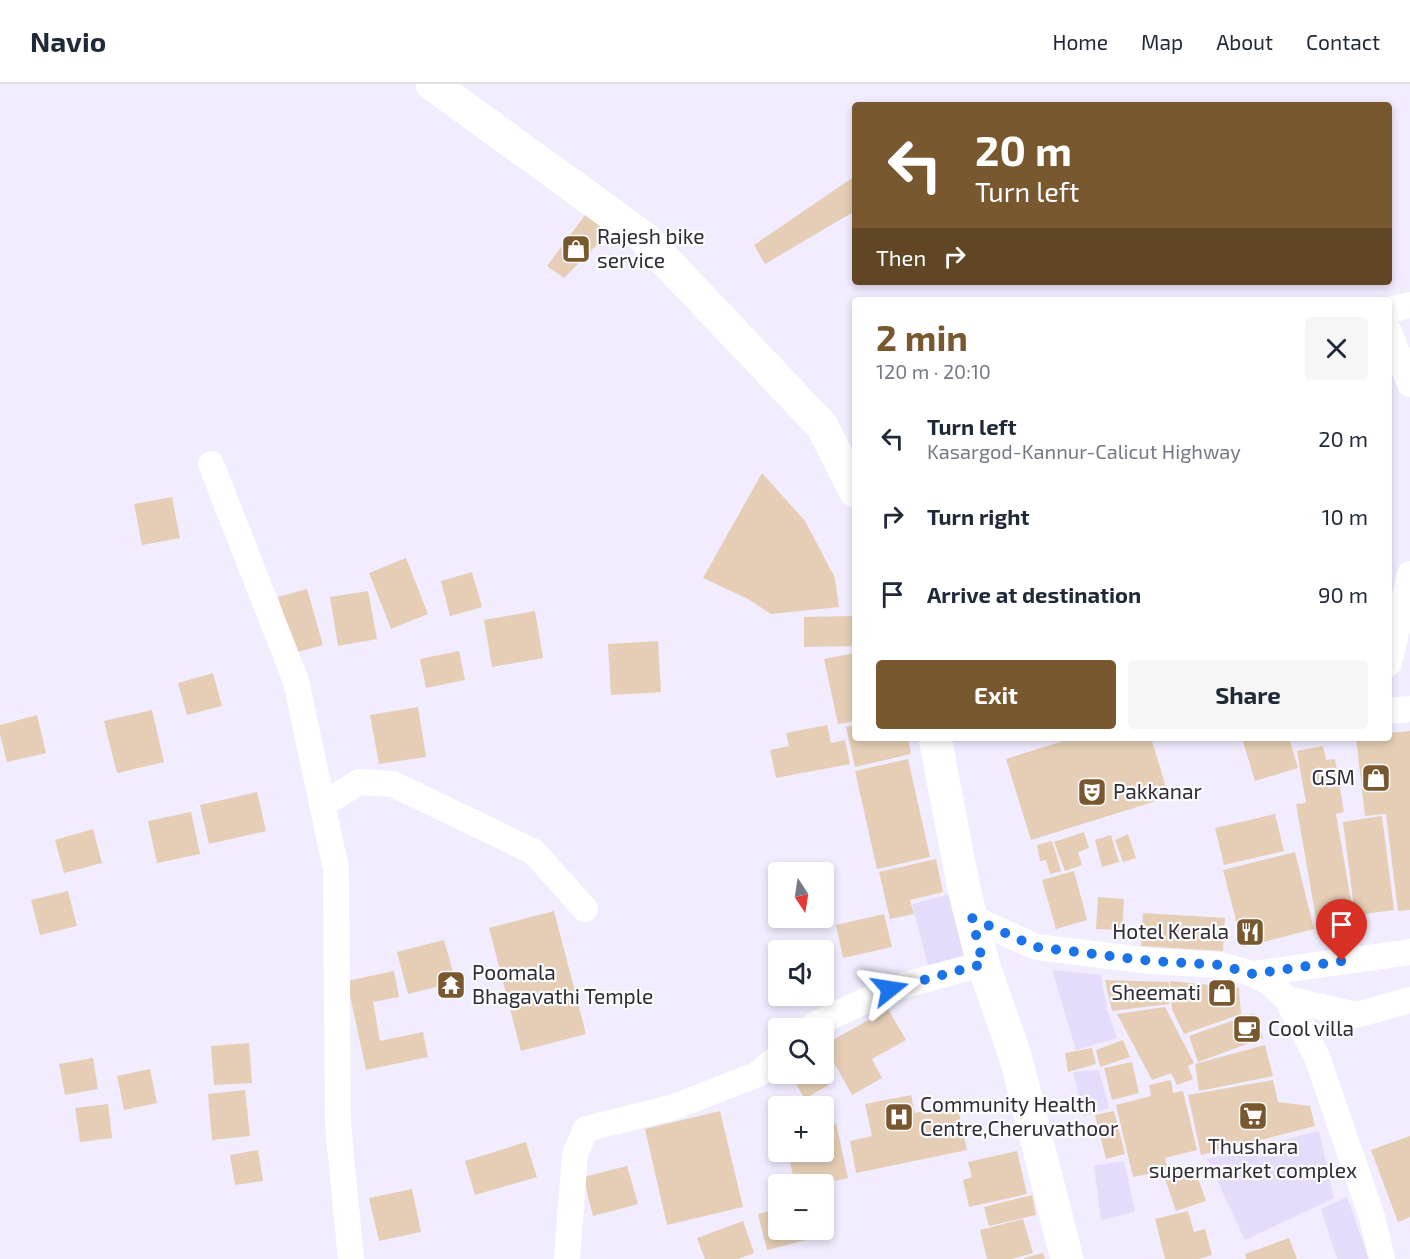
<!DOCTYPE html>
<meta charset="utf-8">
<style>
:root{--surface:#fff;--page:#f6f6f7;--text:#1f2937;--muted:#747a83;--line:#e0e1e3;--accent:#79582f}
body{margin:0;font-family:"Exo 2",sans-serif;background:var(--page);color:var(--text);height:100vh;display:flex;flex-direction:column;font-size:22px;white-space:nowrap}
*{box-sizing:border-box;margin:0}
p{font-size:20px;color:var(--muted)}
.icon{flex:none;width:33px;height:33px;fill:none;stroke:currentColor;stroke-width:2;stroke-linecap:round;stroke-linejoin:round}
.map{position:relative;flex:1;overflow:hidden}
.panel{position:absolute;left:852px;top:213px;width:540px;height:444px;display:flex;flex-direction:column;background:var(--surface);border-radius:6px;box-shadow:0 3px 9px #0003}
.panel>*{flex:none}
.top-card{position:absolute;left:852px;top:18px;width:540px;height:183px;border-radius:6px;box-shadow:0 3px 9px #0003;background:#79582f;color:#fff;overflow:hidden}
.needle{width:39px;rotate:168deg}
.fabs{position:absolute;left:768px;top:778px;display:grid;gap:12px}
.fabs a{display:grid;place-items:center;width:66px;height:66px;border-radius:6px;background:var(--surface);box-shadow:0 3px 9px #0003;font-size:30px}
.pin{position:absolute;display:grid;place-items:center;width:51px;height:51px;color:#fff;margin:-62px -26px;border-radius:50% 50% 50% 0;rotate:-45deg;box-shadow:0 0 6px #0007}
.pin .icon{rotate:45deg}
.me{position:absolute;width:66px;margin:-33px;rotate:75deg;stroke-linejoin:round;filter:drop-shadow(0 0 4px #0008)}
.turn{display:flex;align-items:center;gap:21px;height:126px;padding:0 24px;font-size:27px}
.turn .icon{width:78px;height:78px;stroke-width:2.5}
.turn b{display:block;font-size:42px;line-height:51px}
.then{display:flex;align-items:center;height:57px;padding:0 24px;background:#0003;gap:12px;font-size:22px}
.round{display:grid;place-items:center;flex:none;width:63px;height:63px;border-radius:6px;background:var(--page)}
.headline{display:flex;align-items:center;justify-content:space-between;height:102px;padding:0 24px}
h1{font-size:36px;font-weight:700;line-height:45px;color:var(--accent)}
.primary-button{display:flex;gap:12px;margin-top:auto;padding:12px 24px}
.primary-button a{flex:1;height:69px;border-radius:6px;background:var(--accent);color:#fff;font-size:24px;font-weight:700;line-height:69px;text-align:center}
.primary-button a+a{background:var(--page);color:var(--text)}
ul{padding:0;list-style:none}
li{display:flex;align-items:center;gap:18px;height:78px;padding:0 24px}
li div{flex:1}
li b{display:block;font-size:22px}
li em{font-style:normal}
header{display:flex;align-items:center;gap:36px;box-sizing:border-box;height:84px;padding:0 30px;background:var(--surface);border-bottom:2px solid var(--line)}
header strong{font-size:28px}
nav{display:flex;gap:33px;margin-inline-start:auto;font-size:21px}
.map>svg:first-child{display:block}
.built{fill:#e5dcfb}
.building{fill:#e5ceb5}
.lines{fill:none;stroke-linecap:round;stroke-linejoin:round}
.minor{stroke:#fff;stroke-width:26}
.secondary{stroke:#fff;stroke-width:33}
.route{stroke:#1a73e8;stroke-width:10;stroke-dasharray:0 18}
.labels{text-anchor:middle;stroke-width:4.5;stroke-linejoin:round;paint-order:stroke}
.poi-label{font-size:21px;fill:#2f2b37;stroke:#fcfcfc;text-anchor:start}
</style>
<header>
<strong>Navio</strong>
<nav><a>Home</a><a>Map</a><a>About</a><a>Contact</a></nav>
</header>
<div class="map">
<svg width="1410" height="1175" viewBox="0 0 1410 1175">
<rect width="100%" height="100%" fill="#f1ecfe"/>
<path class="built" d="M951,810L969,879L930,889L912,820Z
M1052,886L1101,891L1107,926L1117,954L1076,966Z
M1099,986L1109,1024L1084,1033L1073,988Z
M1319,1047L1334,1114L1245,1156L1207,1075Z
M1124,1077L1135,1128L1101,1136L1094,1082Z
M1347,1113L1369,1175H1337L1321,1125Z"/>
<path class="building" d="M852,94L855,97V127L765,180L754,161Z
M588,127L609,149L564,194L547,182Z
M762,389L805,437L835,494L839,523L771,530L748,515L703,494Z
M172,413L180,454L142,461L134,420Z
M406,474L428,530L391,545L369,489Z
M472,488L482,523L450,532L441,497Z
M307,505L323,561L294,569L278,513Z
M368,507L377,555L338,562L330,513Z
M535,527L543,574L492,583L484,536Z
M855,532V562L804,563V533Z
M658,557L661,608L611,611L608,560Z
M459,567L465,596L426,604L420,575Z
M855,569V637L838,640L824,575Z
M213,589L222,622L187,631L178,599Z
M418,623L426,673L379,680L370,631Z
M152,626L164,678L117,689L104,637Z
M37,631L46,669L7,678L0,650V641Z
M827,641L831,659L845,656L850,680L776,694L770,666L789,662L786,649Z
M855,641V654H908L911,670L855,683L846,643Z
M1410,647V826L1398,827L1386,730L1365,732L1356,654H1389V649Z
M1073,654H1151L1169,713L1031,756L1006,675Z
M1242,654H1289L1298,684L1255,697Z
M1323,662L1326,676L1335,675L1344,728L1336,730L1354,834L1317,840L1296,720L1306,719L1297,667Z
M908,675L930,773L877,785L855,687Z
M257,708L266,747L209,760L200,721Z
M191,728L200,770L157,779L148,737Z
M1275,730L1284,767L1224,781L1215,744Z
M1382,732L1394,826L1355,831L1343,738Z
M93,745L102,779L64,789L55,756Z
M1084,748L1089,764L1078,768L1082,781L1065,787L1054,758Z
M1128,750L1136,774L1123,778L1115,756Z
M1111,751L1119,778L1102,783L1095,756Z
M1052,757L1061,787L1050,790L1046,776L1040,777L1037,761Z
M1295,768L1314,845L1243,863L1223,786Z
M936,775L943,808L910,816L914,830L890,835L879,788Z
M1074,787L1087,836L1056,845L1042,796Z
M68,807L77,842L40,851L31,816Z
M1098,813L1124,815L1122,846L1096,845Z
M554,827L586,950L521,967L489,844Z
M1143,829L1225,834L1223,867L1141,862Z
M884,830L892,863L843,874L836,841Z
M444,856L456,898L408,910L397,868Z
M394,887L399,913L373,918L380,957L423,948L428,973L366,986L347,897Z
M1105,896L1169,898V920L1112,927Z
M1170,897L1239,904L1241,930L1184,950L1172,925Z
M1165,923L1194,979L1188,982L1193,995L1177,1001L1171,989L1152,996L1117,930Z
M888,925L906,956L872,975L882,994L852,1011L824,961Z
M1254,929L1263,954L1198,978L1189,952Z
M1123,956L1130,973L1100,983L1096,966Z
M249,959L252,999L214,1001L211,962Z
M1265,961L1273,992L1199,1007L1195,980Z
M1092,964L1096,980L1068,988L1065,969Z
M93,974L98,1005L65,1011L59,980Z
M1132,978L1139,1009L1112,1016L1104,984Z
M150,985L157,1019L124,1026L117,992Z
M790,990H824L830,1000L805,1015Z
M1171,996L1173,1009L1183,1007L1197,1066L1165,1074L1168,1086L1133,1093L1116,1021L1151,1012L1149,1001Z
M1273,996L1278,1018L1310,1022L1315,1042L1201,1071L1188,1011Z
M245,1006L250,1052L212,1056L208,1010Z
M911,1011L915,1029L957,1020L967,1066L856,1089L850,1057L872,1052L865,1020Z
M108,1020L112,1054L80,1058L75,1024Z
M720,1027L743,1123L667,1141L645,1045Z
M1114,1027L1125,1070L1106,1075L1095,1031Z
M836,1039L848,1094L815,1101H795L788,1068H824V1042Z
M1410,1052V1133L1398,1138L1371,1066Z
M526,1058L537,1093L475,1111L465,1077Z
M258,1066L263,1097L235,1101L230,1071Z
M1017,1067L1027,1110L969,1123L963,1096L972,1093L968,1078Z
M627,1082L638,1120L593,1132L583,1093Z
M1194,1082L1206,1117L1176,1127L1164,1092Z
M412,1105L421,1148L379,1157L369,1114Z
M1032,1111L1036,1131L989,1142L984,1123Z
M778,1125V1146H804L806,1156L767,1166L758,1130Z
M1188,1127L1194,1148L1205,1145L1212,1171L1199,1175H1165L1155,1135Z
M1023,1135L1033,1169L1012,1175H987L980,1146Z
M743,1137L754,1169L738,1175H705L697,1154Z
M1289,1154L1297,1175H1246L1245,1170Z
M1043,1169L1045,1175H1024V1174Z"/>
<g class="lines">
<path class="minor" d="M1389,226L1410,221
M1389,248L1410,300
M211,380L296,597L336,785L338,1040L351,1175
M1389,579L1410,490
M1389,627L1410,625
M322,721L359,698L393,700L534,768L585,825
M972,834L1036,863L1151,877L1220,881L1253,890L1269,898L1287,915L1317,973L1372,1133L1382,1175
M1253,890L1410,868
M1287,915L1356,931L1410,916
M810,945L816,940L890,905L983,880
M567,1175L575,1070L586,1045L674,1023L758,990L778,973"/>
<path class="secondary" d="M432,0L643,153L822,342L855,407
M935,654L964,805L983,880L1015,971L1067,1175"/>
</g>
<g class="lines">
<path class="route" d="M890,905L983,880L972,834L1036,863L1151,877L1220,881L1253,890L1342,877"/>
</g>
<defs>
<g id="shop-square" transform="scale(1.5)"><rect x="-9" y="-9" width="18" height="18" rx="4" fill="#79582f" stroke="#fcfcfc"/><path d="M-5-2.5h2.3a2.7 3.5 0 0 1 5.4 0H5L5.5 6h-11ZM-1.5-2.5h3a1.5 2.3 0 0 0-3 0Z" fill="#fff"/></g>
<g id="theatre-square" transform="scale(1.5)"><rect x="-9" y="-9" width="18" height="18" rx="4" fill="#79582f" stroke="#fcfcfc"/><path d="M-5-5.5Q0-4 5-5.5V0Q5 5 0 6Q-5 5-5 0ZM-3.3-2.5H-1v1.5H-3.3ZM1-2.5H3.3v1.5H1ZM-2.8 1Q0 5.5 2.8 1Z" fill="#fff"/></g>
<g id="restaurant-square" transform="scale(1.5)"><rect x="-9" y="-9" width="18" height="18" rx="4" fill="#79582f" stroke="#fcfcfc"/><path d="M-5-6h1v4h1v-4h1v4h1v-4h1v5L-1.5 .5V6h-2V.5L-5-1ZM5-6V6H3V1.5H1.5Q1.5-4 5-6Z" fill="#fff"/></g>
<g id="temple-square" transform="scale(1.5)"><rect x="-9" y="-9" width="18" height="18" rx="4" fill="#79582f" stroke="#fcfcfc"/><path d="M0-6L5-2H3V0L6.5 2.5H4V6H1.5V3h-3V6H-4V2.5H-6.5L-3 0V-2H-5Z" fill="#fff"/></g>
<g id="cafe-square" transform="scale(1.5)"><rect x="-9" y="-9" width="18" height="18" rx="4" fill="#79582f" stroke="#fcfcfc"/><path d="M-5.5-4.5H6V0H3Q3 3.5 0 3.5H-2.5Q-5.5 3.5-5.5 0ZM3-3.2v2h1.7v-2ZM-6 4.5H4V6H-6Z" fill="#fff"/></g>
<g id="supermarket-square" transform="scale(1.5)"><rect x="-9" y="-9" width="18" height="18" rx="4" fill="#79582f" stroke="#fcfcfc"/><path d="M-6-5.5h2.5l.6 2H6L4.5 2H-2.5L-4.4-4H-6ZM-1.5 3.2a1.3 1.3 0 1 0 .1 0ZM3 3.2a1.3 1.3 0 1 0 .1 0Z" fill="#fff"/></g>
<g id="hospital-square" transform="scale(1.5)"><rect x="-9" y="-9" width="18" height="18" rx="4" fill="#79582f" stroke="#fcfcfc"/><path d="M-5-5h3v3.5h4V-5h3V5h-3V1.5h-4V5h-3Z" fill="#fff"/></g>
</defs>
<g fill-rule="evenodd">
<use href="#shop-square" x="576" y="165"/>
<use href="#shop-square" x="1376" y="694"/>
<use href="#theatre-square" x="1092" y="708"/>
<use href="#restaurant-square" x="1250" y="848"/>
<use href="#temple-square" x="451" y="901"/>
<use href="#shop-square" x="1222" y="909"/>
<use href="#cafe-square" x="1247" y="945"/>
<use href="#supermarket-square" x="1253" y="1032"/>
<use href="#hospital-square" x="899" y="1033"/>
</g>
<g class="labels">
<g class="poi-label">
<text x="597" y="160">Rajesh bike<tspan x="597" dy="24">service</tspan></text>
<text x="1355" y="701" text-anchor="end">GSM</text>
<text x="1113" y="715">Pakkanar</text>
<text x="1229" y="855" text-anchor="end">Hotel Kerala</text>
<text x="472" y="896">Poomala<tspan x="472" dy="24">Bhagavathi Temple</tspan></text>
<text x="1201" y="916" text-anchor="end">Sheemati</text>
<text x="1268" y="952">Cool villa</text>
<text x="920" y="1028">Community Health<tspan x="920" dy="24">Centre,Cheruvathoor</tspan></text>
<text x="1253" y="1070" text-anchor="middle">Thushara<tspan x="1253" dy="24">supermarket complex</tspan></text>
</g>
</g>
</svg>
<div class="fabs">
<a><svg class="needle" viewBox="-14 -14 28 28"><path d="M0-13l5 13h-10z" fill="#e53935"/><path d="M0 13l5-13h-10z" fill="#747a83"/></svg></a>
<a><svg class="icon" aria-label="sound" viewBox="0 0 24 24"><path d="M4 9h4l5-4v14l-5-4H4zM17 9q2 3 0 6"/></svg></a>
<a><svg class="icon" aria-label="search" viewBox="0 0 24 24"><circle cx="10" cy="10" r="6"/><path d="M15 15l6 6"/></svg></a>
<a>+</a>
<a>−</a>
</div>
<div class="pin" style="left:1342px;top:877px;background:#d93025"><svg class="icon" aria-label="arrive" viewBox="0 0 24 24"><path d="M6 21V4h12l-3 4 3 4H6"/></svg></div>
<svg class="me" style="left:890px;top:905px" viewBox="-20 -20 40 40"><path d="M0-17L14 15 0 8-14 15z" fill="#1a73e8" stroke="#fff" stroke-width="4"/></svg>
<div class="top-card">
<div class="turn"><svg class="icon" aria-label="left" viewBox="0 0 24 24"><path d="M17 20v-9H6M10 6l-5 5 5 5"/></svg><div><b>20 m</b>Turn left</div></div>
<div class="then">Then<svg class="icon" aria-label="right" viewBox="0 0 24 24"><path d="M7 20v-9h11M14 6l5 5-5 5"/></svg></div>
</div>
<section class="panel">
<div class="headline"><div><h1>2 min</h1><p>120 m · 20:10</p></div><a class="round"><svg class="icon" aria-label="close" viewBox="0 0 24 24"><path d="M6 6l12 12M18 6L6 18"/></svg></a></div>
<ul>
<li><svg class="icon" aria-label="left" viewBox="0 0 24 24"><path d="M17 20v-9H6M10 6l-5 5 5 5"/></svg><div><b>Turn left</b><p>Kasargod-Kannur-Calicut Highway</p></div><em>20 m</em></li>
<li><svg class="icon" aria-label="right" viewBox="0 0 24 24"><path d="M7 20v-9h11M14 6l5 5-5 5"/></svg><div><b>Turn right</b></div><em>10 m</em></li>
<li><svg class="icon" aria-label="arrive" viewBox="0 0 24 24"><path d="M6 21V4h12l-3 4 3 4H6"/></svg><div><b>Arrive at destination</b></div><em>90 m</em></li>
</ul>
<div class="primary-button"><a>Exit</a><a>Share</a></div>
</section>
</div>
